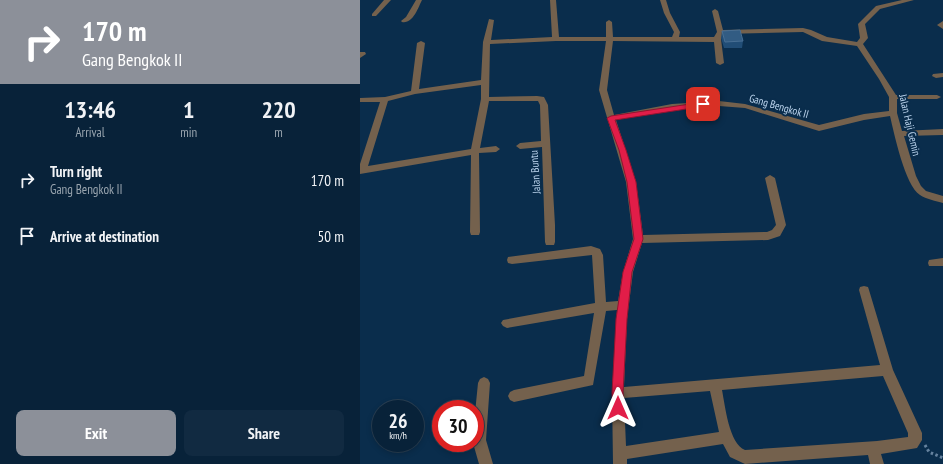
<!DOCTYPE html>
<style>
:root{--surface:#082239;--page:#112a41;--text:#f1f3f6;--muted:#98a4ae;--line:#293f53;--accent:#8c9099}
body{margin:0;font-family:"PT Sans Narrow",sans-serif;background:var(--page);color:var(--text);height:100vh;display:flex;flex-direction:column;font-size:15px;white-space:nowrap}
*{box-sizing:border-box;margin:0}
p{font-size:13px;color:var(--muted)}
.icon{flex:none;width:22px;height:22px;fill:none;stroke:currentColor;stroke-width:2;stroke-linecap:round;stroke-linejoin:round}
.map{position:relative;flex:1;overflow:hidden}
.sheet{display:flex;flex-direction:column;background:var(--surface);width:360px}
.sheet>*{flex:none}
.banner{background:#8c9099;color:#fff;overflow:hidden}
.speed{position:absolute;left:12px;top:400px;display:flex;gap:8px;font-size:20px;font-weight:700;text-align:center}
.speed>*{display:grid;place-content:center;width:52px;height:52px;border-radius:50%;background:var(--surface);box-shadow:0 2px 6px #0003,0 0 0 1px var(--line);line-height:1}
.speed small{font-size:10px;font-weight:400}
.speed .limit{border:6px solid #d22;background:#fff;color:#111}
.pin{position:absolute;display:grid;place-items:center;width:34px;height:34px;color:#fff;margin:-17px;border-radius:8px;box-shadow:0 2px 6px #0006}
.me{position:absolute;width:44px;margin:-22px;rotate:0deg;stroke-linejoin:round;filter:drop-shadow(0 0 3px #0008)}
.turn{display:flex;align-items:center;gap:14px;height:84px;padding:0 16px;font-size:18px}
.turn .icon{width:52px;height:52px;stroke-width:2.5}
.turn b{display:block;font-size:28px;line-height:34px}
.eta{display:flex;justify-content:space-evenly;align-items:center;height:68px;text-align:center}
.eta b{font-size:24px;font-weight:700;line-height:28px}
.cta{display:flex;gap:8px;margin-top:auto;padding:8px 16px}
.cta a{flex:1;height:46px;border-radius:8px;background:var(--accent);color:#fff;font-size:16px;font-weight:700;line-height:46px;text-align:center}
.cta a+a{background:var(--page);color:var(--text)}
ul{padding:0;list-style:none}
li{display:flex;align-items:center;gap:12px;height:56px;padding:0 16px}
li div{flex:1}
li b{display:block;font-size:15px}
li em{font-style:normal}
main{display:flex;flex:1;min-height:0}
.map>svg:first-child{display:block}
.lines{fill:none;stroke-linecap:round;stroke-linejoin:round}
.path{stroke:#65829e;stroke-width:3;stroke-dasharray:2.5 2.5;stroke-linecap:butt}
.minor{fill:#74614d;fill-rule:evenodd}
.wall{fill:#214d76}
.building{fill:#325c83;stroke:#486f94}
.route{fill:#e11d48;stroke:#92132f}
.labels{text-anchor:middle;stroke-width:4;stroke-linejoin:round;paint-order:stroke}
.street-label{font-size:11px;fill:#bed6ef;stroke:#0a2d4c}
</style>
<main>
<section class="sheet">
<div class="banner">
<div class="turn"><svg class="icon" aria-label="right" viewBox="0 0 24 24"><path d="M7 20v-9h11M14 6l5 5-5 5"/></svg><div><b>170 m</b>Gang Bengkok II</div></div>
</div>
<div class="eta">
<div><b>13:46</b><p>Arrival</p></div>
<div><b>1</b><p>min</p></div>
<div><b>220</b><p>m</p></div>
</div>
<ul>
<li><svg class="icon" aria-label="right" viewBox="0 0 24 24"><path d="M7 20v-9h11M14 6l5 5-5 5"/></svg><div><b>Turn right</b><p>Gang Bengkok II</p></div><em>170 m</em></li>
<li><svg class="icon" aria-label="arrive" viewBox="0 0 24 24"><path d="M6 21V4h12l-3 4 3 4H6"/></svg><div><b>Arrive at destination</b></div><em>50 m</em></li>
</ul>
<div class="cta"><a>Exit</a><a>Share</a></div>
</section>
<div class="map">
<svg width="583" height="464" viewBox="0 0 583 464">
<rect width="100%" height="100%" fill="#0a2d4c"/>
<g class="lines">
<path class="path" d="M565,445L569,452L583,458"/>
<path class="minor" d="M24,0H31L16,16H12V14Z
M56,0H62C58,8 53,24 42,22L41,21L46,17Z
M190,0H196L199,37H246V22L249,20L252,22L253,37H312L314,32L304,13L300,0H306L310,13L320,32L319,37H354L357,32L352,11L355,9L358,11L363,30L443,28L451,30L467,37L497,42L500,38L498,24L516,6L542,0H554L520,9L505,24L508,38L503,44L536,95H577L581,97L577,99H537V113L542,131L583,129V135L544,136L556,176L561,186L566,191L583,196V203C576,201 566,199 560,195C545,186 534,133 530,116L504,120L459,131L385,108L359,106L312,109L256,120L276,182L283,235L407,232L412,230L416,225L405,178L410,175L415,178L426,225L420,236L408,240L282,243L273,272L267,319L264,387L520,365L499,290L500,287L504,286L508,287L509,290L533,370L562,433V440L557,448L521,454L524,464H510L508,455L385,464L370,457L363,444L267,459V464H253L252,393L257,310L246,311L233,385L154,402L150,400L148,396L150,392L154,390L224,376L234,313L147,328L143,326L141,323L143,320L235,303L232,255L152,264L148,263L147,260L148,257L231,246L240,249L243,255L246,302L258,301L263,272L273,239L266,182L239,90L246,41H196L130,44L129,97L177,96L184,97L188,105L195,225V242L194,245H186L185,242L182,147L160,149L156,146L160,143L181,141L180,105L178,101H129L120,148L136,146L140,149L136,152L119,153L120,232L119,235H111L110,232L111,155L0,174V164L20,102H0V98L25,97L51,91L57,43L61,41L65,43L59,89L121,80L123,42L129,19L134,20L131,40L192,37ZM443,32L462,41L497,46L519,79L529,97V111L504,114L459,125L385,104L359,101L312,104L254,115L247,90L253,41L354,42L356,63L360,65L364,63L361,39L363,34ZM121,85V99L111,149L8,166L28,101L55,94ZM523,376L548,433V437L517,441L385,450C369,444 365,405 362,390ZM350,391L359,432L266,446L264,398Z
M583,21V29L577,25Z
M0,52H5L6,54L0,58Z
M583,73V77L576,78L572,76L573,74Z
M583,258V266H569L568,263L569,260Z
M124,377L128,379L130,383L126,440L133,464H119L113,443H115V413L118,383L120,379Z"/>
</g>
<path class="wall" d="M362,31L383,41L382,48H364L361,38Z"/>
<path class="building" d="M380,30L383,41L365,42L362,31Z"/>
<path class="route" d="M343,102L347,104L346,106L255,120L266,150L276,182L283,239L272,272L267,319L263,393L264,408L262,412L258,414L254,412L253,408L252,393L256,319L263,272L274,239L267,182L259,150L247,118L251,116Z"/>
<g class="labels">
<g class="street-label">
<text transform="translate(419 106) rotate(16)" y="4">Gang Bengkok II</text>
<text transform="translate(550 125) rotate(77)" y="4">Jalan Haji Gemin</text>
<text transform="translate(175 172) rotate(-94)" y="4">Jalan Buntu</text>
</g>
</g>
</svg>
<div class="speed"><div>26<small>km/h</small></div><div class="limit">30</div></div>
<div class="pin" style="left:343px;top:104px;background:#d93025"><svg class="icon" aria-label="arrive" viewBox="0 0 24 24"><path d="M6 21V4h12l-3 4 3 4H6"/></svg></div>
<svg class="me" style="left:258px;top:408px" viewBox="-20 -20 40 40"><path d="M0-17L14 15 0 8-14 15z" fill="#e11d48" stroke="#fff" stroke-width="4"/></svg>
</div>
</main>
